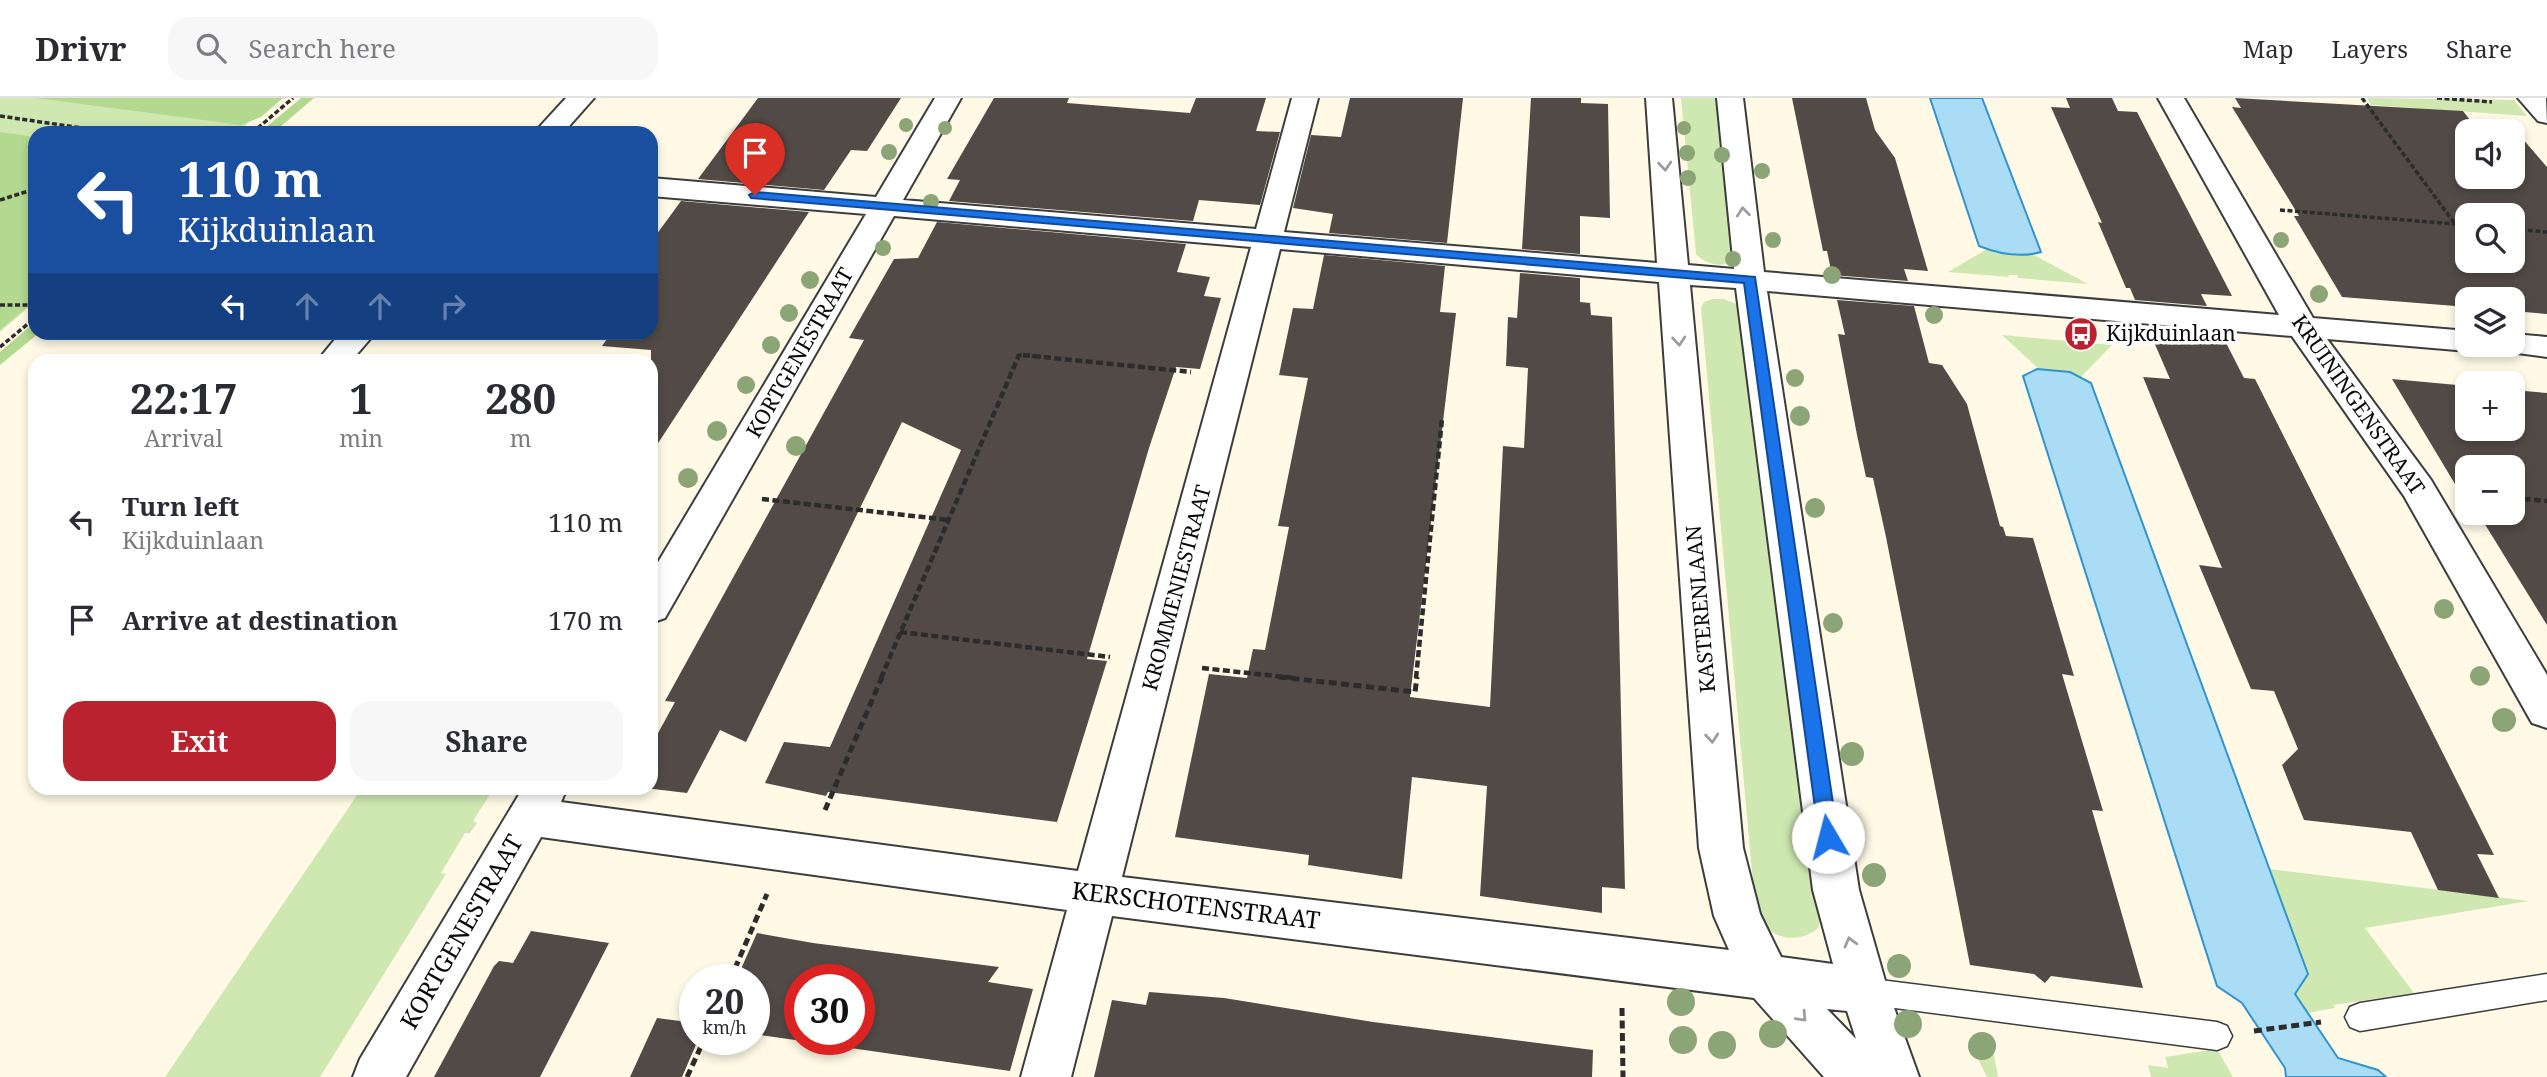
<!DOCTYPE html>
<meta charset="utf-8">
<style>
:root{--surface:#fff;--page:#f7f7f7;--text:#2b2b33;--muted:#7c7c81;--line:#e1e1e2;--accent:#b9222e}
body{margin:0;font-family:"Noto Serif",serif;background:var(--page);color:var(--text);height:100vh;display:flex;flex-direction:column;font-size:26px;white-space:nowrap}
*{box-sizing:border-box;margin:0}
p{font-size:23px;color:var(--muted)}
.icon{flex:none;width:38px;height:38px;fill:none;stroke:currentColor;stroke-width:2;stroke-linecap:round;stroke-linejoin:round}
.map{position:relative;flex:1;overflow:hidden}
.details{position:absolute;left:28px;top:256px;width:630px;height:441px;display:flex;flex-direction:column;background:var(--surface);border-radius:21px;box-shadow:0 4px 10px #0003}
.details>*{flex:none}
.banner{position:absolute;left:28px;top:28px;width:630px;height:214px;border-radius:21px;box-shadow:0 4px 10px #0003;background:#1a4fa0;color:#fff;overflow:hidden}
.fabs{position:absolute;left:2455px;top:21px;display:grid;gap:14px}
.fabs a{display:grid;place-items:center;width:70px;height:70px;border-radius:14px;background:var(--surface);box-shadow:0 4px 10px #0003;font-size:35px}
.speed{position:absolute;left:679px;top:866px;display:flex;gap:14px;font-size:35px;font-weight:700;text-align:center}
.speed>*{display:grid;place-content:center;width:91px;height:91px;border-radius:50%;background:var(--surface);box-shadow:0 4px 10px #0003;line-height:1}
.speed small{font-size:18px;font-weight:400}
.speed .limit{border:10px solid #d22;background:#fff;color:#111}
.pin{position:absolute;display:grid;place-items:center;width:60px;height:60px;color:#fff;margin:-72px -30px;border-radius:50% 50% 50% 0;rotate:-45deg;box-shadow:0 0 7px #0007}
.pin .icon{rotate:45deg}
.me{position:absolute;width:77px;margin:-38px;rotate:352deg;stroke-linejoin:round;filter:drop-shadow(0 0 5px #0008)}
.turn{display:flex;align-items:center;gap:24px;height:147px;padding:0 35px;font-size:32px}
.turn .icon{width:91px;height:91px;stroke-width:2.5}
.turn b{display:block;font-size:49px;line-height:60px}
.lanes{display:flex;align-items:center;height:66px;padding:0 35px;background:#0003;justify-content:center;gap:35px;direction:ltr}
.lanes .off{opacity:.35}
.eta{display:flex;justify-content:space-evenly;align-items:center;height:119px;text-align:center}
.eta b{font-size:42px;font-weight:700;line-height:49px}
.button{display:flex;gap:14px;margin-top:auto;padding:14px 35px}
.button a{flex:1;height:80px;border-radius:21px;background:var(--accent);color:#fff;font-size:28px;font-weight:700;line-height:80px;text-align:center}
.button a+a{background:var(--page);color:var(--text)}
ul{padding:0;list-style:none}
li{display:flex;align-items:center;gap:21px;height:98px;padding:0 35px}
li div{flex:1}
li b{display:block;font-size:26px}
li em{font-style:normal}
header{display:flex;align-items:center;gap:42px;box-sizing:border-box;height:98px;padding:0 35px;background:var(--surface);border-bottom:2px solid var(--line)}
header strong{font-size:33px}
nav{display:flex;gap:38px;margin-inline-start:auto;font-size:24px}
.search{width:490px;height:63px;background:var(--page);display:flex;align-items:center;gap:18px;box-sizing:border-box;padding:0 24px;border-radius:21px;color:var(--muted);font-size:26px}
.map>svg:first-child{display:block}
.green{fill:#cfe8b1}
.forest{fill:#b3d991}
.water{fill:#abdcf6;stroke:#3294cd;stroke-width:2}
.building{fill:#524a46;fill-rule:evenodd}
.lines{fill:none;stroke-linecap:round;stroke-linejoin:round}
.service-casing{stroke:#3d3d3d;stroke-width:3}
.minor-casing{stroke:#3d3d3d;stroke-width:4}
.path-far2{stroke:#2c2c2c;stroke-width:3.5;stroke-dasharray:5 2.5;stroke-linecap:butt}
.path-far1{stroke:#2c2c2c;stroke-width:4.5;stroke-dasharray:7 3.5;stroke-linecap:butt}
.path{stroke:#2c2c2c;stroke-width:5;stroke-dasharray:8 4.5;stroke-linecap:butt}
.service{fill:#fff;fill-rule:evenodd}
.minor{fill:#fff;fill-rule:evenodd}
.tree{fill:#8ba576}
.oneway{stroke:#9d9d9d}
.route{fill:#1a73e8;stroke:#114b97;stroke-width:2}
.labels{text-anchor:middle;stroke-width:7;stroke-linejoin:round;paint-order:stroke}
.poi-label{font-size:21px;fill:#0a0a0a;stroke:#fff;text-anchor:start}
.street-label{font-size:21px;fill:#0a0a0a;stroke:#fff}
.near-street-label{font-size:24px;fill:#0a0a0a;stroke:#fff}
</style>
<header>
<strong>Drivr</strong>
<div class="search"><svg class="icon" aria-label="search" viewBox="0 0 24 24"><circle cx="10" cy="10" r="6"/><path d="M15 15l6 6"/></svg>Search here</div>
<nav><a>Map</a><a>Layers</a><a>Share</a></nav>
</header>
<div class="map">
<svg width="2547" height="979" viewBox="0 0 2547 979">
<rect width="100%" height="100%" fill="#fff9e6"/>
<path class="green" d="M0,0H277L236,35H35V204L0,234Z
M1681,0H1717L1735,164C1721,169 1706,167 1696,156Z
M2367,0L2514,2L2527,18L2371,7Z
M1987,151L1996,155L2032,156L2088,186L2018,180L2017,177H2008L2009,179L1948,174Z
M1713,201H1724L1739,207L1820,814L1819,829C1803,845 1775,843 1762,824C1759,819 1757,812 1755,807L1701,210L1704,204Z
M2002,237L2112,247L2080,280L2070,274L2040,272Z
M362,690H494L473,723L477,725L470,735H465L441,775L446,776L320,979H165Z
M2270,771L2529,803L2365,830L2414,895L2333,907L2335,910L2307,915L2295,896L2308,876Z
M1969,943L1992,947L1998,979H1987Z
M2217,951L2233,979H2151L2148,967L2168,970L2165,959Z"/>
<path class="forest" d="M36,0H283L261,19L241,27Z
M301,0H314L273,35H259Z
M0,34L35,39V202L0,232Z
M35,224V234L39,235L0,267V254Z"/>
<path class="water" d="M1930,0H1982L2041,154C2020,160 1999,156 1979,148Z
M2037,271L2070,274L2091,285L2308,876L2295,896L2338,960L2378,972L2386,979H2286L2285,970L2242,905L2217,888L2023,278Z"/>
<path class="building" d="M758,0H901L867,53L851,52L824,92L698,81Z
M994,0H1069L1067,5L1190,15L1196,0H1266L1256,33L1280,34L1260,107L1199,102L1193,123L949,103L960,82L947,81Z
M1350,0H1463L1447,145L1329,135L1333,116L1293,110L1311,37L1341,39Z
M1531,0H1581V5L1608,6L1610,120L1580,118V156L1522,151Z
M1792,0H1866L1875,32L1895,60L1928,173L1904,171L1908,183L1832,177L1827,153H1823Z
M2066,0H2112L2118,13L2137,14L2232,198L2201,196L2207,208L2135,202L2130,190H2126L2098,124L2102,125L2051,9L2070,10Z
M2235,0L2463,13L2470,22L2509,25L2547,69V216L2513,213V201H2468V209L2342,199L2294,118H2299L2232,9L2241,10ZM2468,33H2513V79H2468ZM2468,117H2513V163H2468Z
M681,103L809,114L651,356V252L602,248L612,234H651V144Z
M937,124L1186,146L1177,174L1210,179L1204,198L1221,200L1200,271L1176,269L1149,350L1087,561L1107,563L1057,724L828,694L826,698L765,685L784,644L830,649L961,352L902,324L746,644L720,632L687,695L645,690H651V648L675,604L665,603L864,242L849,240L894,161L918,160Z
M1324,157L1445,168L1440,214L1456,215L1410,599L1490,609L1503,348L1524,350L1528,270L1506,268L1508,219L1517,220L1520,175L1580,180V204L1590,205L1591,217L1612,219L1625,791L1602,789V815L1480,798L1487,688L1412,679L1402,781L1308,767L1309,757L1175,739L1209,576L1247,580L1253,551L1265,552L1289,429L1278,428L1308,280L1279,277L1293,210L1313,211Z
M1837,202L1914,208L1929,265L1942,267L1967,306L2000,428L2003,429L2006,438L2033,440L2074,578L2062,576L2103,713L2092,712L2143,890L2051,878L2045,885L2034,876L1970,867L1886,439L1873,380L1866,379L1857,337L1838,236L1845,237Z
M2147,228L2221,235L2244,280L2255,281L2494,757L2477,756L2499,800L2438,792L2411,734L2304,722L2282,667L2298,651L2274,593L2251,591L2199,467L2222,470L2143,279L2170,281Z
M2392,281L2468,288V331H2513V292L2547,295V527L2478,415H2513V369H2468V399L2462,391H2458Z
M531,833L609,845L540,979H434L494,868L499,863L513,865Z
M757,835L813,845L999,869L988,884L1033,891L1010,973L754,936V882H736ZM800,882H859V942H800Z
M1149,894L1224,900L1373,924L1593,952L1592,979H1094L1112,902L1146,907Z
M657,920L695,925V942H698L682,979H630Z"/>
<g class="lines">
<g class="service-casing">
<path id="service" d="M2547,876V902L2360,933L2350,929L2345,919L2350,909L2360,905Z
M1864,880L2217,924L2227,928L2232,938L2227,948L2217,952L1864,906L1854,902L1850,893L1854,884Z"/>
</g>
<g class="minor-casing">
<path id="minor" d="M566,0H594L563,35H534Z
M935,0H961L903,102L1256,131L1292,0H1318L1284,134L1657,165L1646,0H1672L1688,167L1734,171L1717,0H1743L1764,174L2279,217L2158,0H2184L2313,220L2468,233V247H2482L2479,250L2468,253L2327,241L2431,382L2547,577V630L2532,625L2404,398L2292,238L1767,193L1859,792L1888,893L1919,979H1824L1754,900L1112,818L1071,979H1021L1067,812L541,739L406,979H353L360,961L523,690H567L561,704L1078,773L1251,149L894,118L665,520L651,525V476L866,116L651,98V80L876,99ZM1280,151L1659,184L1699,750L1714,818L1729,852L1122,779ZM1690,187L1736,190L1813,792L1833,866L1781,859L1760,816L1743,750ZM1827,911L1847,913L1856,941Z
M2518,0H2546L2547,25L2538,23Z
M341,234H376L352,262H318Z
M2513,236L2547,239V259L2502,253L2497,247H2513Z"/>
</g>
<path class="path-far2" d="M2362,0L2455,126
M2437,0L2492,4
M0,18L116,35
M252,35L293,0
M0,102L35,91
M2280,112L2468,127
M2513,131L2547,134
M0,207H35
M0,249L35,220
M1018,259L1019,257L1041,259"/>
<path class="path-far1" d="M1023,257L1191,274
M2513,400L2547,403
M762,401L949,422
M900,534L1110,559
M1202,570L1294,580
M881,580L1019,257
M1416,580L1442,321"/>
<path class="path" d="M1279,579L1415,594L1417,579
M825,712L882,579
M730,882L767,796
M1622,910L1623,979
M2254,933L2321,924
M687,979L704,942"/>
<use href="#service" class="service"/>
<use href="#minor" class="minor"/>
</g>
<g class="tree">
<circle cx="906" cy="27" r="7"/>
<circle cx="945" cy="30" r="7"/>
<circle cx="1684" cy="30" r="7"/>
<circle cx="889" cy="54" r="8"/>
<circle cx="1687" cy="55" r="8"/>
<circle cx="1722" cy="57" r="8"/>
<circle cx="1762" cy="73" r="8"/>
<circle cx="1688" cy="80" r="8"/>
<circle cx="931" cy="104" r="8"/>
<circle cx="1773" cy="142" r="8"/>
<circle cx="2281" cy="142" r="8"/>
<circle cx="883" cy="150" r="8"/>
<circle cx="1733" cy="161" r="8"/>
<circle cx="1832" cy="177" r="9"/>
<circle cx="810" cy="182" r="9"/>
<circle cx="2319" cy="196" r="9"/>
<circle cx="789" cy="215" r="9"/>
<circle cx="1934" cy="217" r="9"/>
<circle cx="771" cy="247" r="9"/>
<circle cx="1795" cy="280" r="9"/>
<circle cx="746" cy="287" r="9"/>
<circle cx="1800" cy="318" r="10"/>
<circle cx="717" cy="333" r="10"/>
<circle cx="796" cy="348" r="10"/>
<circle cx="688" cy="380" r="10"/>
<circle cx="1815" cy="410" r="10"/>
<circle cx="2444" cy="511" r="10"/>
<circle cx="1833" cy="525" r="10"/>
<circle cx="2480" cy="578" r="10"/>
<circle cx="2504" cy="622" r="12"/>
<circle cx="1852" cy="656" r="12"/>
<circle cx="1874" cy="777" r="12"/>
<circle cx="1899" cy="868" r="12"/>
<circle cx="1681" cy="904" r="14"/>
<circle cx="1908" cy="926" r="14"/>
<circle cx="1773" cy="936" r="14"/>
<circle cx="1683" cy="942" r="14"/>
<circle cx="1722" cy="947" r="14"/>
<circle cx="1982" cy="948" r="14"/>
</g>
<defs><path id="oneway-chevron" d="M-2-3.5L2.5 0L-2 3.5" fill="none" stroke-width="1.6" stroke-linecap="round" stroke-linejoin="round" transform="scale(1.75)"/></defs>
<g class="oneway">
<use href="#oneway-chevron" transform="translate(1665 68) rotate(85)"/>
<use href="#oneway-chevron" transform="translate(1743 114) rotate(-96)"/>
<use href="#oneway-chevron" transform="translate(1679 243) rotate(85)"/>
<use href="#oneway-chevron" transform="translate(1712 640) rotate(85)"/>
<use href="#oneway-chevron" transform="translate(1850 844) rotate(-105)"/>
<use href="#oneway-chevron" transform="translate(1802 919) rotate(47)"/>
</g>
<path class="route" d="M755,94L1755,179L1838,739L1835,745L1828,747L1822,745L1819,739L1744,185L751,100L749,97Z"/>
<defs>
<g id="bus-disc" transform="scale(1.75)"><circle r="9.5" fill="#b9222e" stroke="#fff"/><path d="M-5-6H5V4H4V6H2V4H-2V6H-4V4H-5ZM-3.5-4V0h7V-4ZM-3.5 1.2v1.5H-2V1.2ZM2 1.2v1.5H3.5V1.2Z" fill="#fff"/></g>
</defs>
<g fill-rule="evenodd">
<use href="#bus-disc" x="2081" y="236"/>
</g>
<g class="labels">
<g class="poi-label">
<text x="2106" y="243">Kijkduinlaan</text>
</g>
<g class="street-label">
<text transform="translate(800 255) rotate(-60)" y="7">KORTGENESTRAAT</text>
<text transform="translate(2358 307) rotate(55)" y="7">KRUININGENSTRAAT</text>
<text transform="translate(1177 490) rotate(-75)" y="7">KROMMENIESTRAAT</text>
<text transform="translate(1701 511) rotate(-95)" y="7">KASTERENLAAN</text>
</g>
<g class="near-street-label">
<text transform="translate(1196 808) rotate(7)" y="8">KERSCHOTENSTRAAT</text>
<text transform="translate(462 834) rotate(-60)" y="8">KORTGENESTRAAT</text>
</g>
</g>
</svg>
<div class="fabs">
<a><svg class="icon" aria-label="sound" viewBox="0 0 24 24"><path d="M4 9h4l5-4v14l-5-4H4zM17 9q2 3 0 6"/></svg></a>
<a><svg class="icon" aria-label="search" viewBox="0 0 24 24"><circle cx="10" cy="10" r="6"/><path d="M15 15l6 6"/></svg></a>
<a><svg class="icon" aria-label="layers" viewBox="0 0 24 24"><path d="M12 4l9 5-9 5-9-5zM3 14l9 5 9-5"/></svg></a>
<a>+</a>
<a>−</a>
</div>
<div class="speed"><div>20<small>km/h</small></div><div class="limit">30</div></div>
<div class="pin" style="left:755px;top:97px;background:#d93025"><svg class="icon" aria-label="arrive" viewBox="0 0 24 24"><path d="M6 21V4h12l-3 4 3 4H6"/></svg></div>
<svg class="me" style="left:1828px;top:739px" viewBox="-20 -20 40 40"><circle r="19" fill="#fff"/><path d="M0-13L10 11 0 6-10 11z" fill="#1a73e8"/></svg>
<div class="banner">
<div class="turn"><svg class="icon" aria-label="left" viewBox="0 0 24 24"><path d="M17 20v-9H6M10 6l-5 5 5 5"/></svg><div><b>110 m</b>Kijkduinlaan</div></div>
<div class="lanes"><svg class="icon" aria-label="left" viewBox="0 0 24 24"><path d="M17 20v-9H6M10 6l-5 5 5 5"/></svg><svg class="icon off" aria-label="ahead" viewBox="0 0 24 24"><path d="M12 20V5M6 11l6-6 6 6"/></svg><svg class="icon off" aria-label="ahead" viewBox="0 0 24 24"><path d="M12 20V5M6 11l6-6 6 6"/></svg><svg class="icon off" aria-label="right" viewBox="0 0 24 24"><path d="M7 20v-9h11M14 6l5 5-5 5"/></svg></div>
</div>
<section class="details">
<div class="eta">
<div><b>22:17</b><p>Arrival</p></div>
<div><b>1</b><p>min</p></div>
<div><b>280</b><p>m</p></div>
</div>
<ul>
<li><svg class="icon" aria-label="left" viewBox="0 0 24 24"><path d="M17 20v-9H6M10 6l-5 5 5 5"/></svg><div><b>Turn left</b><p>Kijkduinlaan</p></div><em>110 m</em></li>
<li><svg class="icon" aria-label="arrive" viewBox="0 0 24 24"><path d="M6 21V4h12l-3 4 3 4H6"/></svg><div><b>Arrive at destination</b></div><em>170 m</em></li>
</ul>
<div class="button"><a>Exit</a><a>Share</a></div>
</section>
</div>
